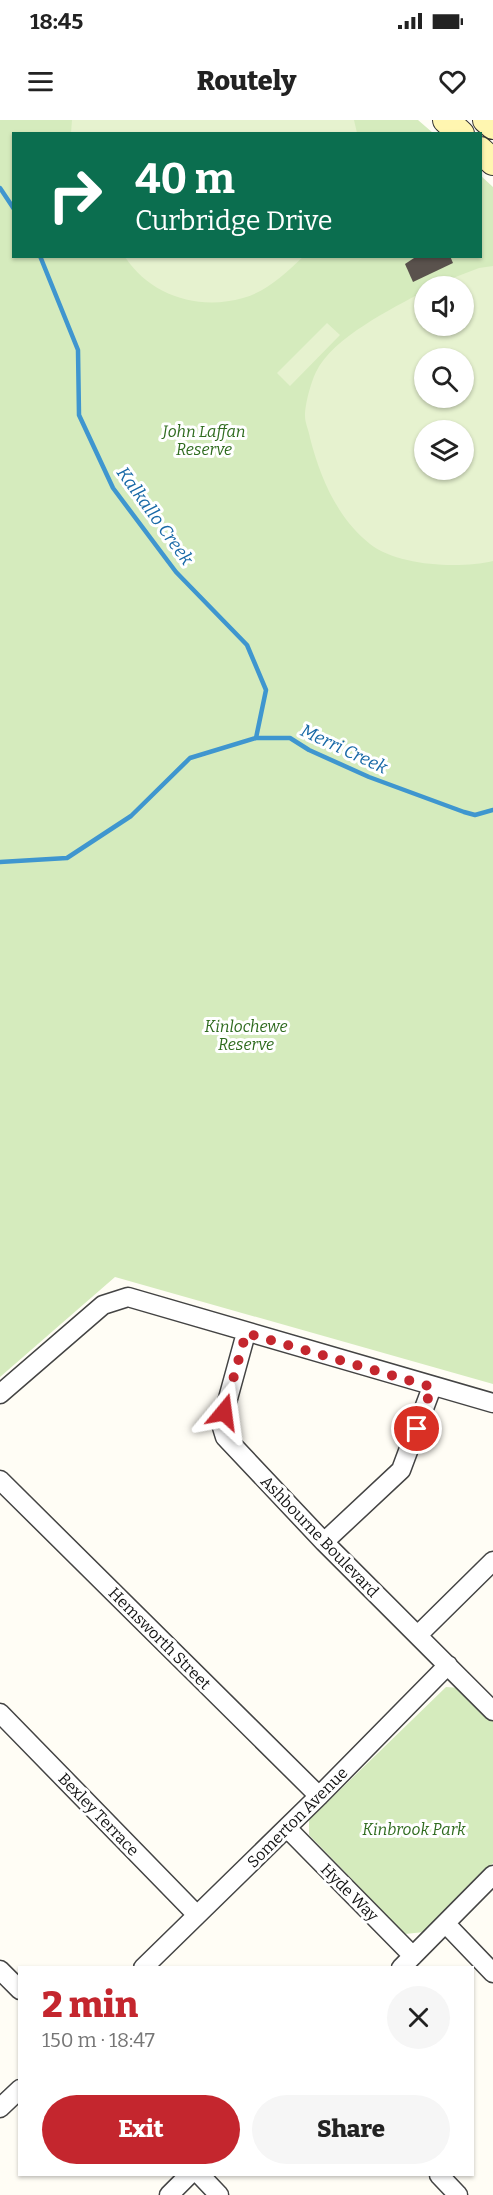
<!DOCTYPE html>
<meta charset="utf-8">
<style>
:root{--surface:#fff;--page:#f6f6f6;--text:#222;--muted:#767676;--accent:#c4262e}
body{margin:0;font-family:Bitter,serif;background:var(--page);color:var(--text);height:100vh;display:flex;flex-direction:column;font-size:22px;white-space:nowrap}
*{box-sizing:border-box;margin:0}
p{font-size:20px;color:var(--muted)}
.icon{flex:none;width:33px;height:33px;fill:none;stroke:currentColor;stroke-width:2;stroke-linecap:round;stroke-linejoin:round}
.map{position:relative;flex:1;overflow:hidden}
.panel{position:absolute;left:18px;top:1846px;width:456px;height:210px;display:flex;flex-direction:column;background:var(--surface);border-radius:0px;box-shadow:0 2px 4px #0004}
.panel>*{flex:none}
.hud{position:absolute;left:12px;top:12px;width:470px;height:126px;border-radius:0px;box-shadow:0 2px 4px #0004;background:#0b6e4f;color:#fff;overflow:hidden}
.buttons{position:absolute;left:414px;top:156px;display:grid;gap:12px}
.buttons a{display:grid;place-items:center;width:60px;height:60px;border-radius:50%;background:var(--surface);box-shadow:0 2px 4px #0004;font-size:30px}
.pin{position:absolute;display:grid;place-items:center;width:51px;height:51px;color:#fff;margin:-26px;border:3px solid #fff;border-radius:50%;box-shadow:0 2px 6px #0007}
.me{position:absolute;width:66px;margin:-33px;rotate:16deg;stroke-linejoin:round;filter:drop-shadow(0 0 4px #0008)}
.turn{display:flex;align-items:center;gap:21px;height:126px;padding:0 24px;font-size:27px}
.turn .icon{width:78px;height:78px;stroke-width:2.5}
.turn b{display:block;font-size:42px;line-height:51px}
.round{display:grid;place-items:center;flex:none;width:63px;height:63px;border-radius:32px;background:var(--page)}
.headline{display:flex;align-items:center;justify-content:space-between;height:102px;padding:0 24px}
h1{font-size:36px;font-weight:800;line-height:45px;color:var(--accent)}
.cta{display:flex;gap:12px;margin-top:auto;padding:12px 24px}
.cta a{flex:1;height:69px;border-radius:36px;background:var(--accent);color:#fff;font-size:24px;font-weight:800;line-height:69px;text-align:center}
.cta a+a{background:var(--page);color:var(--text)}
.status{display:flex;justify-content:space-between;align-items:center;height:42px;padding:0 30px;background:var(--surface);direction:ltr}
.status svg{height:16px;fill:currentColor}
header{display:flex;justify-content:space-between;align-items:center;height:78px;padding:0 24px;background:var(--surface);font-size:27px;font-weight:800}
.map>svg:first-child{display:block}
.green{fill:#d5ebbd;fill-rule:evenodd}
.pitch{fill:#e6f2cf;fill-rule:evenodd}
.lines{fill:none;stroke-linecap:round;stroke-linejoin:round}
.stream{stroke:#3f96cf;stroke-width:4.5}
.building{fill:#5a524d}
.minor-casing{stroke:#444;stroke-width:21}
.secondary-casing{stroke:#333;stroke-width:28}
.minor{stroke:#fff;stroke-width:18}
.secondary{stroke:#fff6b0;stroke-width:26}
.route{stroke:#c4262e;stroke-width:10;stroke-dasharray:0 18}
.labels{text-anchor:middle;stroke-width:6;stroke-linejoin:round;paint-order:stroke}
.park-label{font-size:16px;font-style:italic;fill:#2f6b1f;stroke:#fff}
.street-label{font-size:16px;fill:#111;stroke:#fff}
.water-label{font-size:18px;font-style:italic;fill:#1768a6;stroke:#fff}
</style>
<div class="status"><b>18:45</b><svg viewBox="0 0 49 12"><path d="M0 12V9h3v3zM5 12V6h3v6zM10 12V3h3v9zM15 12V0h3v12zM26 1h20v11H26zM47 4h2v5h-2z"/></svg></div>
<header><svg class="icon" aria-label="menu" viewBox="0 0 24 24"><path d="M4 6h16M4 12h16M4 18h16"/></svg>Routely<svg class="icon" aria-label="heart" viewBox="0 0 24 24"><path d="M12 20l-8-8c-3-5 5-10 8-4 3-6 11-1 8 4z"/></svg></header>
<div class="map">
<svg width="493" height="2075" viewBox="0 0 493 2075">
<rect width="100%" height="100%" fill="#fffdf5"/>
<path class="green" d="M0,0H418L433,13L14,14V136H480V55L493,67V1264L115,1157L0,1257ZM424,166H464V206H424ZM424,238H464V278H424ZM424,310H464V350H424Z
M446,1567L460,1568L493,1601V1743L424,1812L405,1814L309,1715V1700Z"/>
<path class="pitch" d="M72,0H354L357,13H71Z
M125,137H303C286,153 266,172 243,178C198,191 150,175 125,137Z
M493,146V441C459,449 398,446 370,424C337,398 320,357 310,318C309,311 305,303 305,296C305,284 311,262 316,252C333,217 392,189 424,171V206H464V166H432L479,148ZM464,238V278H424V238ZM424,310H464V350H424Z
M327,203L340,215L290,266L277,253Z"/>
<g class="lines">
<path class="stream" d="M0,68L14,89
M40,136L78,230L79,295L113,368L176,452L247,525L266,570L256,618
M0,742L67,738L131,696L190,638L256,618H290L309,630L369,657L464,692L475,695L493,690"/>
</g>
<path class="building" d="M417,136H450L453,143L413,162L405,144Z"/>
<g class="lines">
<g class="minor-casing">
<path id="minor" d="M246,1213L221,1304L225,1317L324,1422L493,1591
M0,1274L103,1185L128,1177L493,1283
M0,1360L319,1676
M324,1422L401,1350L432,1267
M418,1515L493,1441
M0,1593L197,1795
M287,1708L413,1836
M446,1804L493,1853
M143,1848L319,1676L448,1545
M401,1848L493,1755
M0,1850L20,1870
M0,1988L20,1969
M200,2055L219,2075
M439,2055L458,2075
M169,2075L189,2055"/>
</g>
<g class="secondary-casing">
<path id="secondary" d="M446,0L461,14
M486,0L493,6
M480,30L493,42"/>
</g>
<use href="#minor" class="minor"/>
<use href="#secondary" class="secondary"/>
</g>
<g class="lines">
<path class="route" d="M224,1292L246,1213L432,1267L417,1309"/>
</g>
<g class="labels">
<g class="park-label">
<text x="204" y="317">John Laffan<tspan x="204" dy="18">Reserve</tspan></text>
<text x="246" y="912">Kinlochewe<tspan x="246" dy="18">Reserve</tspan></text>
<text x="414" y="1715">Kinbrook Park</text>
</g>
<g class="street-label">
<text transform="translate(320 1416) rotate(46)" y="6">Ashbourne Boulevard</text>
<text transform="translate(160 1518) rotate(45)" y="6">Hemsworth Street</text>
<text transform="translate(99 1694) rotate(46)" y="6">Bexley Terrace</text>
<text transform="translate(297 1697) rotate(-45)" y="6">Somerton Avenue</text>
<text transform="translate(350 1772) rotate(45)" y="6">Hyde Way</text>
</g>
<g class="water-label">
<text transform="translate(155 396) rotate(54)" y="6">Kalkallo Creek</text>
<text transform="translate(344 629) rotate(25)" y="6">Merri Creek</text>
</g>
</g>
</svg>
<div class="buttons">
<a><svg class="icon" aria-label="sound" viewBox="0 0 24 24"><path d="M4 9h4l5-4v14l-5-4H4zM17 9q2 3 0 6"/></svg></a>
<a><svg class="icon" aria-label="search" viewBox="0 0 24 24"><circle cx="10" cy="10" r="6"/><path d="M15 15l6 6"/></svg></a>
<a><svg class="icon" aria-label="layers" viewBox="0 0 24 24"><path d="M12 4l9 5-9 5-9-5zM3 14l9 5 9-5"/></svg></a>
</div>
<div class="pin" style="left:417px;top:1309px;background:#d93025"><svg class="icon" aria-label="arrive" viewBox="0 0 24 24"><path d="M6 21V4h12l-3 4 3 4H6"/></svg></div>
<svg class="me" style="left:224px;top:1292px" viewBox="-20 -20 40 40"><path d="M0-17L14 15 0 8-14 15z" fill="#c4262e" stroke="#fff" stroke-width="4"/></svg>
<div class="hud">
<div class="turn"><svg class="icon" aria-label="right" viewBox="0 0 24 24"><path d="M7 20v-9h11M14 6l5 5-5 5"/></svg><div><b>40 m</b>Curbridge Drive</div></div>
</div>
<section class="panel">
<div class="headline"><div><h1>2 min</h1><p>150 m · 18:47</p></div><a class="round"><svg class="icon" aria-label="close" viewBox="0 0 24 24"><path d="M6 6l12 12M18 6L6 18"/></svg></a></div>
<div class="cta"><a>Exit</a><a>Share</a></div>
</section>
</div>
